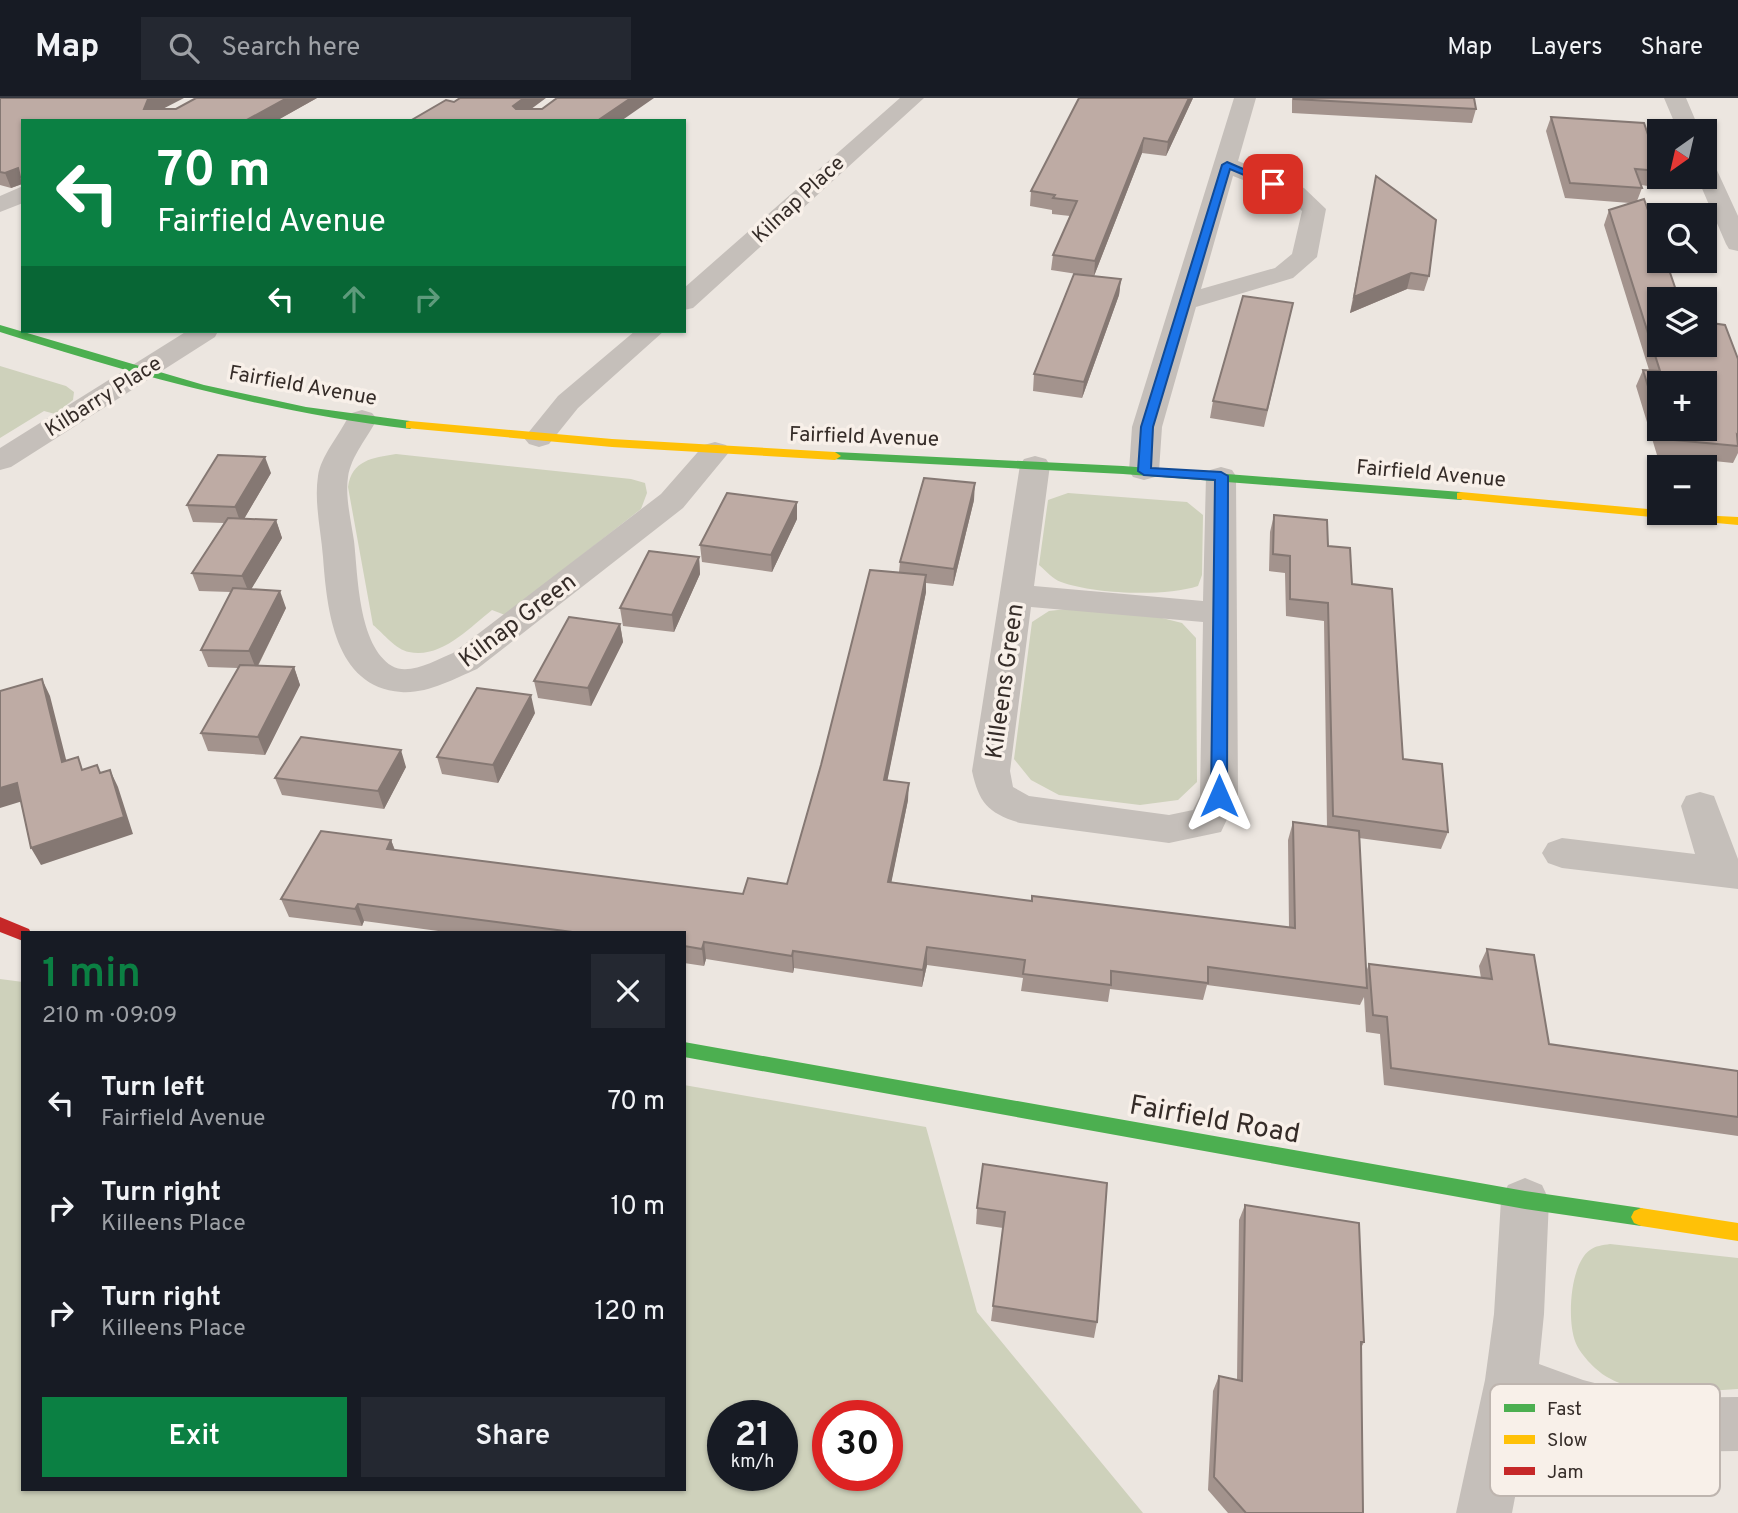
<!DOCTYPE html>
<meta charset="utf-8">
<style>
:root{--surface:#171b24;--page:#242831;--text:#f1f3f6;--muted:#9ea1a6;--line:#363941;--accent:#0b8043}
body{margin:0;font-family:Overpass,sans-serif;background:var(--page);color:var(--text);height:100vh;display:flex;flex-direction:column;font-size:26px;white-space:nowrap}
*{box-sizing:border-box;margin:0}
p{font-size:23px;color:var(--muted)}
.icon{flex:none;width:38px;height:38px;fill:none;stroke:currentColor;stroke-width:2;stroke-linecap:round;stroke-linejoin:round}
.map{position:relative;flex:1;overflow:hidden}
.panel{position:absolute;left:21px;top:833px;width:665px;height:560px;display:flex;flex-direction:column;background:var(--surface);border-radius:0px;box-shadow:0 2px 5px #0004}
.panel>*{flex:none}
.hud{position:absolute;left:21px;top:21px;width:665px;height:214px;border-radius:0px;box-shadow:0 2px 5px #0004;background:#0b8043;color:#fff;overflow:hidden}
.needle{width:46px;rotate:214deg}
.tools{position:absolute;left:1647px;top:21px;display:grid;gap:14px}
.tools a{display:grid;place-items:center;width:70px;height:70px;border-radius:0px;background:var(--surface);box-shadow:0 2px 5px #0004;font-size:35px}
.speed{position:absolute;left:707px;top:1302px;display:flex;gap:14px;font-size:35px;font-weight:700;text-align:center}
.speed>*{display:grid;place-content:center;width:91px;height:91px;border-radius:50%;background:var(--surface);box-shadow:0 2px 5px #0004;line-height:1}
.speed small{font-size:18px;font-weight:400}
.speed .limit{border:10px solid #d22;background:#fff;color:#111}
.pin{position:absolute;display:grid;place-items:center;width:60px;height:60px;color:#fff;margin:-30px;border-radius:14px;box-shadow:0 4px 10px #0006}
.me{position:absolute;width:77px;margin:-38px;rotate:0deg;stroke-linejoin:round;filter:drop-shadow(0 0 5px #0008)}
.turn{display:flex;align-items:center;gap:24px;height:147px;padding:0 21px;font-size:32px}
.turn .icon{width:91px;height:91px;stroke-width:2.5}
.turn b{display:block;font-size:49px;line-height:60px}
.lanes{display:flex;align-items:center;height:66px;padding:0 21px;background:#0003;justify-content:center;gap:35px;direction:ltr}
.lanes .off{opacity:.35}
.round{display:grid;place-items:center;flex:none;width:74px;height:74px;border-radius:0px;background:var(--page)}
.summary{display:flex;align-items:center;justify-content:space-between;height:119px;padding:0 21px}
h1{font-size:42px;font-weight:600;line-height:52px;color:var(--accent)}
.button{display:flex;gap:14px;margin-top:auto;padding:14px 21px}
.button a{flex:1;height:80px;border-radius:0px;background:var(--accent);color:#fff;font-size:28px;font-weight:600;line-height:80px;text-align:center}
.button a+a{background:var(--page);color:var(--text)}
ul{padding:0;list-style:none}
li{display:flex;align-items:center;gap:21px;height:105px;padding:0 21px}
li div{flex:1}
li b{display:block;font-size:26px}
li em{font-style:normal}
header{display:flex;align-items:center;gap:42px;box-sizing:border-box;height:98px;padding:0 35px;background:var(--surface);border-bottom:2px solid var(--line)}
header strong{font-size:33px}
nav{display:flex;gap:38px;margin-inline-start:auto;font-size:24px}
.search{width:490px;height:63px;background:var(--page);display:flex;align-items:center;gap:18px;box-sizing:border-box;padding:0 24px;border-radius:0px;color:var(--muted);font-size:26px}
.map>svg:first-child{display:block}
.green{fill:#ced1bb;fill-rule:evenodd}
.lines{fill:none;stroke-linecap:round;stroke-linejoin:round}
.street{fill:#c5bfba;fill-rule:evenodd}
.fast{fill:#4caf50;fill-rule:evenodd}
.slow{fill:#ffc107;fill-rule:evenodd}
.jam{fill:#c62828;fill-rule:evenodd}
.wall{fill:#a3938d;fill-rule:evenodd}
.shaded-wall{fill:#857873}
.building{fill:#beaba4;stroke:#857873;stroke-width:2}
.route{fill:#1a73e8;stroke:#114b97;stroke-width:2}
.labels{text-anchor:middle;stroke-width:7;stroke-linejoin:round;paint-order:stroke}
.far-street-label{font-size:21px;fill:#352c28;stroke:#f8f0e9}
.street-label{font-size:24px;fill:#352c28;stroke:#f8f0e9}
.near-street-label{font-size:28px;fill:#352c28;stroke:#f8f0e9}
.key{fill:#f8f0e9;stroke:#beb5af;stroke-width:2}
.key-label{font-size:19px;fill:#352c28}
</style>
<header>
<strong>Map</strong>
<div class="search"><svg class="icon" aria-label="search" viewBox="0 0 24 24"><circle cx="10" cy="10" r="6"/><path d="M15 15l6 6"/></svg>Search here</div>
<nav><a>Map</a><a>Layers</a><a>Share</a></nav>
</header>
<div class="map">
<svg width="1738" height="1415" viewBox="0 0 1738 1415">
<rect width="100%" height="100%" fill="#ece6e0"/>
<path class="green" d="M0,268L66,288L74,294L73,302L55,316L44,313L0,340Z
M396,356L631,381L645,385L647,395L641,411L505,517L492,512C469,530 441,561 409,554C396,552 383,535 373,527L348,389C352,362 372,360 396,356Z
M1068,395L1187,404L1203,417L1202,477L1198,488C1164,499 1094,496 1061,484C1053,481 1046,473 1039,467L1048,402Z
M1075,510L1158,519L1182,525L1196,540L1197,684L1178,702L1140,707L1059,697L1031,682L1014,661L1032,524L1049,513Z
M0,881L23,884V1391H684V987L926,1029L977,1214L1143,1415H0ZM723,1318H782V1377H723ZM828,1318H887V1377H828Z
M1610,1146L1738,1160V1291C1694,1293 1647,1302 1607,1279C1595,1272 1579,1255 1575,1243C1567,1221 1570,1166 1590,1152C1595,1148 1603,1147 1610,1146Z"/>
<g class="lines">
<path class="street" d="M900,0H924L693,210L684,212V190Z
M1234,0H1256L1238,63L1304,90L1326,111L1317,159L1293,180L1196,209L1162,329L1159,373L1155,379L1144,382L1133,379L1129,373L1132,329ZM1233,78L1288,100L1302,113L1292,156L1275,170L1201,191Z
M1664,0H1686L1700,33H1678Z
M1704,61L1712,63L1715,68L1738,118V153L1729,151L1726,146L1697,79H1704Z
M23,88V105L0,114V98Z
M187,233H218L215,239L11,369L0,372V350Z
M635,233H664L578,310L549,346L539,349L529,346L524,340L558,298Z
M362,312L372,315L377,321C368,339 351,358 348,379C345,399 351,422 354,443C358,477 358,547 392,568C409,578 436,562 453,555L661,396L704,347L715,344L726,347L730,353L683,410L477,571C454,581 427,596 401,594C334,589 327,511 323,459C321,433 314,404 318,378C321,358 338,339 347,321L352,315Z
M1035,358L1046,361L1050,367L1034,488L1203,503L1206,378L1210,372L1221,369L1232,372L1236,378L1238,698L1221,734L1169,745L1020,725C988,715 979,705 972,673L1020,367L1024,361ZM1031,509L1203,524L1200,698L1193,712L1169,717L1029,698L1013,689L1010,673Z
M1700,694L1714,698L1738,761V791L1562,770L1548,765L1542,755L1548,745L1562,740L1695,756L1681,708L1686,698Z
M1525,1080L1542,1087L1549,1102L1544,1216L1539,1266L1583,1282L1653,1300L1738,1299V1353L1653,1354L1583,1334L1531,1315L1512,1415H1456L1485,1282L1494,1216L1501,1102L1508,1087Z"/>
<path class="fast" d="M0,227L204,287L306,309L410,323L416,327L410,331C269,314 135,277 0,234Z
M835,354L1123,368L1461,394L1467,398L1461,402L1123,376L831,361L829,358Z
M684,944L1525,1093L1641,1110L1648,1113L1651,1119L1648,1125L1641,1128L1525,1111L684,959Z"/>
<path class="slow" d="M410,323L612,341L835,354L841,358L835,362L612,349L406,330V324Z
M1461,394L1659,412V415L1738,419V427L1457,401V395Z
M1641,1110L1738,1125V1143L1641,1128L1634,1125L1631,1119L1634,1113Z"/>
<path class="jam" d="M0,819L29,831L31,835H23V843L0,834Z"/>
</g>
<path class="wall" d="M0,0L176,11L196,0H317L276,23H23V87L22,86L11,90L0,87Z
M1193,0L1166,58L1142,55L1094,178L1121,181L1119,197L1082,300L1033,293L1034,276L1077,176L1051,172L1053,157L1070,118L1052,116V112L1030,108L1031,93Z
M1292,0H1474L1476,11L1472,25L1292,15Z
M1551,19L1659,69V77L1655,89L1641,87L1642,90L1637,103L1659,201L1738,261V355L1733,365L1657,357L1636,288L1643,272H1649L1604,127L1609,112L1630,105L1565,100L1546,33ZM1659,285L1704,331H1659Z
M1376,78L1429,178L1424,193L1407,191L1350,215Z
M1293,205L1264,329L1210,320L1213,303Z
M271,375L244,421L276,422L282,440L251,491L286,510L258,568L294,569L300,587L265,657L208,653L201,635L238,570L208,569L201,552L231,494L199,493L192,475L224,425L193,424L187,407Z
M974,402L953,488L926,485V494L887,682L908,702L891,784L1032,803L1289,830L1288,742L1293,724L1327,729L1324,523L1286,518L1285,475L1269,473L1270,434L1274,417L1328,448L1352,486L1403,661L1448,734L1441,751L1359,740L1366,874L1369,866L1481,880L1479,868L1487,851L1549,946L1738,973V1038L1384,987L1380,936L1366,934L1364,899L1360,907L1207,887L1203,902L1110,891L1108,904L1021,893L1023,880L927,867L922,889L794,870L793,875L706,861L704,868L684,865V835H453L364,823L362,828L289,819L281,801L391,742L395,752L743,796L787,786L899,474L900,464Z
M797,421L772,474L702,464L700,447Z
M699,459L700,476L674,534L623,528L620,510Z
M620,526L623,544L591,608L538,600L534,583Z
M535,615L498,685L442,676L437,659Z
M406,669L384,711L282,697L275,680Z
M1107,1085L1097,1224L1094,1240L991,1223L1003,1130L976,1126L977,1110Z
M1245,1107L1364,1244L1361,1250L1363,1415H1228L1208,1392L1213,1293L1219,1278L1237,1282L1239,1122Z"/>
<path class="shaded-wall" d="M151,0H184L153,16L144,11L148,1Z
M287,0H317L276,23H245Z
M524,0H546L515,23L513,8Z
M631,0H654L621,23H597Z
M1189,0H1193L1166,58L1168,44Z
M1144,40L1142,55L1094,178L1095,163Z
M18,70L22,86L11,90L5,75Z
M1411,175L1407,191L1350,215L1354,199Z
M1121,181L1119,197L1082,300L1084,284Z
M265,359L271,375L241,426L235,409Z
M975,385L974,402L953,488L954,471Z
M797,404V421L772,474L771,457Z
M276,422L282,440L249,495L242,478Z
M699,459L700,476L674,534L672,517Z
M926,477V494L884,699V682Z
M280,493L286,510L256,571L249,553Z
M620,526L623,544L591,608L588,590Z
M294,569L300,587L265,657L258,639Z
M42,581L50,598L71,681L62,664Z
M531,597L535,615L498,685L493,667Z
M401,652L406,669L384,711L378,693Z
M110,672L118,689L133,736L41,767L31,750Z
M17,685L26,702L0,710V690Z
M909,685L908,702L888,801V784Z
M391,742L397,759L387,751Z
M358,806L364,823L362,828L355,811Z
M704,844L706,861L704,868L702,851Z
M927,849V867L922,889L923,872Z
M793,853L794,870L793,875L792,858Z"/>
<path class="building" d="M0,0H151L148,1L144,11H176L196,0H287L245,23H23V80L20,79L18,70L5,75L0,74Z
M460,0H524L513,8L516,11H542L557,0H631L597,23H410L446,2L454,4Z
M1079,0H1189L1168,44L1144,40L1095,163L1053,157L1077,103L1053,100L1055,97L1031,93Z
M1294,0H1474L1476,11L1294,1Z
M1551,19L1644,25L1659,69V73L1635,71L1642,90L1570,85Z
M1376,78L1436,122L1429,178L1411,175L1354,199Z
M1644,101L1659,143V163H1666L1679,201H1659V247H1704V224L1725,227L1738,261V338L1737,337L1738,348L1664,341L1661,331H1704V285H1659V324L1643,272L1660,273L1609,112Z
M1074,176L1121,181L1084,284L1034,276Z
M1243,198L1293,205L1267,312L1213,303Z
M218,357L265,359L235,409L187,407Z
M924,380L975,385L954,471L900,464Z
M727,395L797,404L771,457L700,447Z
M1274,417L1327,422L1328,448L1350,450L1352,486L1392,491L1403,661L1442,666L1448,734L1333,718L1328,505L1290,501V458L1273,456Z
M228,420L276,422L242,478L192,475Z
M649,453L699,459L672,517L620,510Z
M870,472L926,477L884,682L909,685L888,784L1032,803V798L1295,830L1293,724L1359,733L1367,890L1208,869V885L1111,873V887L1023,876L1025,862L927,849L923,872L793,853L792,858L704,844L702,851L684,848V835H580L358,806L355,811L281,801L321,733L391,742L387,751L743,796L748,780L787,786L821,667Z
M233,490L280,493L249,553L201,552Z
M569,519L620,526L588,590L534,583Z
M240,567L294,569L258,639L201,635Z
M42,581L62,664L78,659L82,672L97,667L100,675L110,672L124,719L31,750L17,685L0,690V593Z
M477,590L531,597L493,667L437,659Z
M301,639L401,652L378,693L275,680Z
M1487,851L1534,857L1549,946L1738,973V1019L1391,970L1387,919L1373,917L1369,866L1492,881Z
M983,1066L1107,1085L1097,1224L993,1208L1005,1114L977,1110Z
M1245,1107L1359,1125L1364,1244H1361L1363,1415H1246L1214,1379L1219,1278L1242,1283Z"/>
<path class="route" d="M1227,64L1278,86L1270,88L1230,71L1153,329L1151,370L1221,374L1228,378L1227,698L1219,704L1211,698L1215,382L1144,377L1138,373L1141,329L1222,67Z"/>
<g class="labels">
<g class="far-street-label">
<text transform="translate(798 101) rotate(-43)" y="7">Kilnap Place</text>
<text transform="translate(303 287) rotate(10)" y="7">Fairfield Avenue</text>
<text transform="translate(103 298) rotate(-32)" y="7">Kilbarry Place</text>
<text transform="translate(864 338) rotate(2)" y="7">Fairfield Avenue</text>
<text transform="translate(1431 375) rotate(5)" y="7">Fairfield Avenue</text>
</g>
<g class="street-label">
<text transform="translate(517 522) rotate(-37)" y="8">Kilnap Green</text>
<text transform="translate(1004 583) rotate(-82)" y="8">Killeens Green</text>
</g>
<g class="near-street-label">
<text transform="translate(1215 1020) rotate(10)" y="10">Fairfield Road</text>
</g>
</g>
<rect x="1490" y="1286" width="230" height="112" rx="10" class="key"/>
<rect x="1504" y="1306" width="31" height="8" fill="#4caf50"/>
<rect x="1504" y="1337" width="31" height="9" fill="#ffc107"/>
<rect x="1504" y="1369" width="31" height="8" fill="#c62828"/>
<g class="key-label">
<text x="1547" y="1317">Fast</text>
<text x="1547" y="1348">Slow</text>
<text x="1547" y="1380">Jam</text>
</g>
</svg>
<div class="tools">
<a><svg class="needle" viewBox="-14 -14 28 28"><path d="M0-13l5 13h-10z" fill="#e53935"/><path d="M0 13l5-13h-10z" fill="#9ea1a6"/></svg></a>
<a><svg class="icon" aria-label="search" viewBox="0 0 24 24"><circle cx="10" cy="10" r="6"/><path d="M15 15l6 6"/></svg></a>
<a><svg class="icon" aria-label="layers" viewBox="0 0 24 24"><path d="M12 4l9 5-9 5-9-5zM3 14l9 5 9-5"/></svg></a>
<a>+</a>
<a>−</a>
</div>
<div class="speed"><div>21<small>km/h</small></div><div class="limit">30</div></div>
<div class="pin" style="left:1273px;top:86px;background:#d93025"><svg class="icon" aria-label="arrive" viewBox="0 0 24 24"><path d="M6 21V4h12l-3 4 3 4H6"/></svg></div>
<svg class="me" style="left:1219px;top:698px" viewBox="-20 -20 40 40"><path d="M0-17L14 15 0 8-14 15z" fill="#1a73e8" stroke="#fff" stroke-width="4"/></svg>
<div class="hud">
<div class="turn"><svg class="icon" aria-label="left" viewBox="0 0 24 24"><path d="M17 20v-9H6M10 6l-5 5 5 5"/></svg><div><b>70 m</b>Fairfield Avenue</div></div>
<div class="lanes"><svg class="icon" aria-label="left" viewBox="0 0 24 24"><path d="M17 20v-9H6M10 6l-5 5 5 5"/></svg><svg class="icon off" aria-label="ahead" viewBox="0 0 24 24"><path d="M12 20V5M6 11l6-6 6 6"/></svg><svg class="icon off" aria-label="right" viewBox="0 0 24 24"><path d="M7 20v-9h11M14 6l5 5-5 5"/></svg></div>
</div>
<section class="panel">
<div class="summary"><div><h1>1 min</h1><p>210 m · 09:09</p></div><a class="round"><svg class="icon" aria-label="close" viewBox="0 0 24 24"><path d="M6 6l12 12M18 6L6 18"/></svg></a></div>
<ul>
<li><svg class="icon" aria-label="left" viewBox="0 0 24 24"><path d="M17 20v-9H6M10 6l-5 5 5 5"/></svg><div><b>Turn left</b><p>Fairfield Avenue</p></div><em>70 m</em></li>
<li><svg class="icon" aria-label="right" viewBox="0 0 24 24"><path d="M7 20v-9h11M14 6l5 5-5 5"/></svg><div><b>Turn right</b><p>Killeens Place</p></div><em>10 m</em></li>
<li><svg class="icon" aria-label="right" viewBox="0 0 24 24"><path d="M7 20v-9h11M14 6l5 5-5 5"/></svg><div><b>Turn right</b><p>Killeens Place</p></div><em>120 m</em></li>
</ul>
<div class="button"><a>Exit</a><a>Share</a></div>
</section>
</div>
